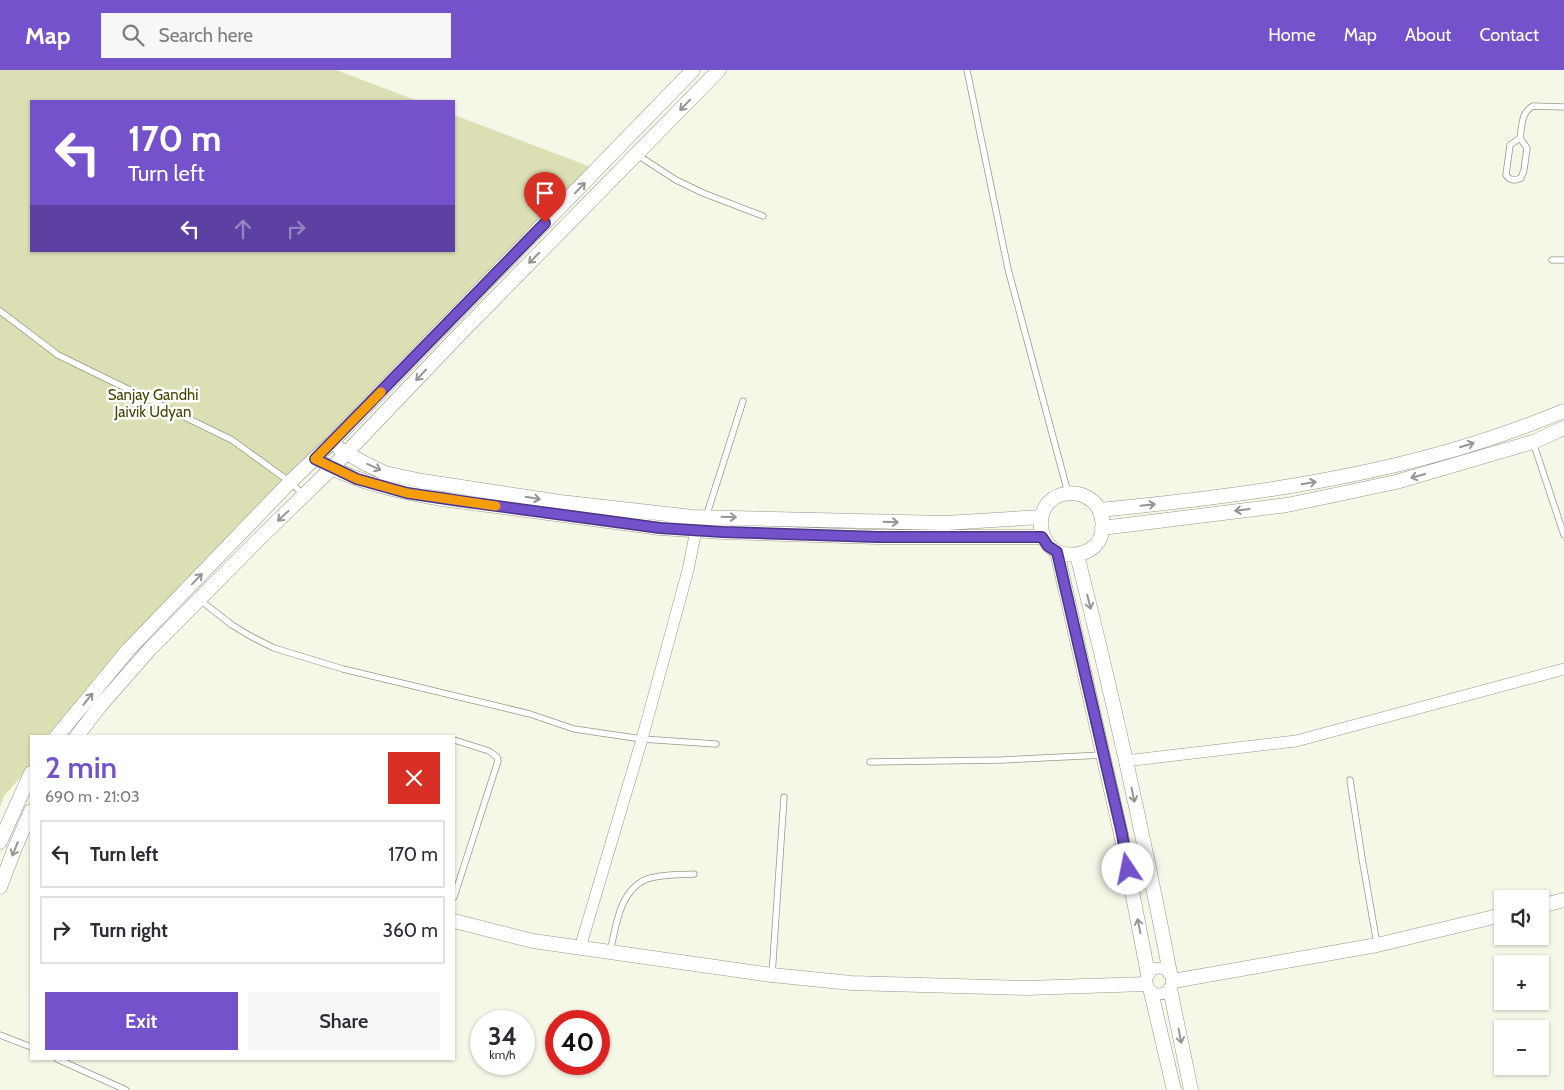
<!DOCTYPE html>
<meta charset="utf-8">
<style>
:root{--surface:#fff;--page:#f7f7f7;--text:#2b2b33;--muted:#7c7c81;--line:#e1e1e2;--accent:#7352cb}
body{margin:0;font-family:Cabin,sans-serif;background:var(--page);color:var(--text);height:100vh;display:flex;flex-direction:column;font-size:19px;white-space:nowrap}
*{box-sizing:border-box;margin:0}
p{font-size:16px;color:var(--muted)}
.icon{flex:none;width:28px;height:28px;fill:none;stroke:currentColor;stroke-width:2;stroke-linecap:round;stroke-linejoin:round}
.map{position:relative;flex:1;overflow:hidden}
.panel{position:absolute;left:30px;top:665px;width:425px;height:325px;display:flex;flex-direction:column;background:var(--surface);border-radius:0px;box-shadow:0 1px 4px #0004}
.panel>*{flex:none}
.banner{position:absolute;left:30px;top:30px;width:425px;height:152px;border-radius:0px;box-shadow:0 1px 4px #0004;background:#7352cb;color:#fff;overflow:hidden}
.controls{position:absolute;left:1494px;top:820px;display:grid;gap:10px}
.controls a{display:grid;place-items:center;width:55px;height:55px;border-radius:0px;background:var(--surface);box-shadow:0 1px 4px #0004;font-size:25px}
.speed{position:absolute;left:470px;top:940px;display:flex;gap:10px;font-size:25px;font-weight:700;text-align:center}
.speed>*{display:grid;place-content:center;width:65px;height:65px;border-radius:50%;background:var(--surface);box-shadow:0 1px 4px #0004;line-height:1}
.speed small{font-size:12px;font-weight:400}
.speed .limit{border:8px solid #d22;background:#fff;color:#111}
.pin{position:absolute;display:grid;place-items:center;width:42px;height:42px;color:#fff;margin:-51px -21px;border-radius:50% 50% 50% 0;rotate:-45deg;box-shadow:0 0 5px #0007}
.pin .icon{rotate:45deg}
.me{position:absolute;width:55px;margin:-28px;rotate:349deg;stroke-linejoin:round;filter:drop-shadow(0 0 4px #0008)}
.turn{display:flex;align-items:center;gap:18px;height:105px;padding:0 15px;font-size:22px}
.turn .icon{width:65px;height:65px;stroke-width:2.5}
.turn b{display:block;font-size:35px;line-height:42px}
.lanes{display:flex;align-items:center;height:48px;padding:0 15px;background:#0003;justify-content:center;gap:25px;direction:ltr}
.lanes .off{opacity:.35}
.round{display:grid;place-items:center;flex:none;width:52px;height:52px;border-radius:0px;background:var(--page)}
.summary{display:flex;align-items:center;justify-content:space-between;height:85px;padding:0 15px}
h1{font-size:30px;font-weight:600;line-height:38px;color:var(--accent)}
.button{display:flex;gap:10px;margin-top:auto;padding:10px 15px}
.button a{flex:1;height:58px;border-radius:0px;background:var(--accent);color:#fff;font-size:20px;font-weight:600;line-height:58px;text-align:center}
.button a+a{background:var(--page);color:var(--text)}
ul{padding:0;list-style:none}
li{display:flex;align-items:center;gap:15px;height:68px;margin:0 10px 8px;padding:0 5px;border:2px solid var(--line);border-radius:0px}
li div{flex:1}
li b{display:block;font-size:19px}
li em{font-style:normal}
header{display:flex;align-items:center;gap:30px;box-sizing:border-box;height:70px;padding:0 25px;background:var(--accent);color:#fff}
header strong{font-size:24px}
nav{display:flex;gap:28px;margin-inline-start:auto;font-size:18px}
.search{width:350px;height:45px;background:var(--page);display:flex;align-items:center;gap:12px;box-sizing:border-box;padding:0 18px;border-radius:0px;color:var(--muted);font-size:19px}
.map>svg:first-child{display:block}
.green{fill:#dbdfb3}
.lines{fill:none;stroke-linecap:round;stroke-linejoin:round}
.service-casing{stroke:#97988a;stroke-width:7}
.minor-casing{stroke:#97988a;stroke-width:12}
.tertiary-casing{stroke:#97988a;stroke-width:15}
.service{stroke:#fff;stroke-width:5.5}
.minor{stroke:#fff;stroke-width:11}
.tertiary{stroke:#fff;stroke-width:14}
.oneway{stroke:#959593}
.route-casing{stroke:#4b3584;stroke-width:12}
.route{stroke:#7352cb;stroke-width:9}
.slow{stroke:#f59e0b;stroke-width:9}
.labels{text-anchor:middle;stroke-width:5;stroke-linejoin:round;paint-order:stroke}
.park-label{font-size:15px;fill:#434502;stroke:#fff}
</style>
<header>
<strong>Map</strong>
<div class="search"><svg class="icon" aria-label="search" viewBox="0 0 24 24"><circle cx="10" cy="10" r="6"/><path d="M15 15l6 6"/></svg>Search here</div>
<nav><a>Home</a><a>Map</a><a>About</a><a>Contact</a></nav>
</header>
<div class="map">
<svg width="1564" height="1020" viewBox="0 0 1564 1020">
<rect width="100%" height="100%" fill="#f5f7e7"/>
<path class="green" d="M0,0H336L418,31H31V181H454V45L591,97L56,666H31V695L4,726L0,737Z"/>
<g class="lines">
<g class="service-casing">
<path id="service" d="M967,0L1008,199L1068,423
M1520,68L1527,78L1524,100L1521,108C1515,111 1510,111 1506,105L1510,75L1520,68C1522,57 1521,42 1533,36L1564,37
M636,84L676,110L703,123L763,146
M1552,190H1564
M0,241L58,285L232,370L290,412L304,425
M1533,372L1564,465
M706,447L743,331
M200,530L232,555L252,567L274,578L343,599L530,644L574,659L642,669L716,674
M454,670L489,681L497,687L498,691L454,827
M870,692L1002,690L1103,685
M1350,710L1362,788L1377,874
M610,882C616,857 619,820 647,809C661,804 679,805 694,804
M772,905L784,727
M0,965L31,977
M57,989L126,1020"/>
</g>
<g class="minor-casing">
<path id="minor" d="M1125,691L1296,671L1564,599
M580,878L642,669L688,500L696,460
M1146 911a13 13 0 1 1 26 0a13 13 0 1 1-26 0Z"/>
</g>
<g class="tertiary-casing">
<path id="tertiary" d="M340,379L364,393L385,403L422,411L560,432L693,447L946,453L1041,447
M326,395C362,414 402,422 442,429L660,458L723,462L878,467H1042
M1099,440C1212,429 1325,415 1435,385C1479,373 1522,358 1564,341
M1102,458L1287,435L1396,412L1533,372L1564,358
M1057,482C1081,490 1107,478 1102,449C1097,413 1038,414 1041,457C1043,469 1047,475 1057,482L1121,764L1148,904
M1077,485C1112,623 1143,763 1170,903
M57,666L129,579L290,412L331,373L693,0
M77,666L100,636L150,579L262,466L332,398L457,267L719,0
M0,772L31,703
M0,817L15,778L31,741
M1540,836L1564,830
M454,851L533,871L772,905L851,913L1026,918L1146,914
M1173,911L1377,875L1502,845
M1170,919L1191,1020
M1151,922L1174,1020"/>
</g>
<use href="#service" class="service"/>
<use href="#minor" class="minor"/>
<use href="#tertiary" class="tertiary"/>
</g>
<defs><path id="oneway-shaft" d="M-6 0H5M1.5-3L5.5 0L1.5 3" fill="none" stroke-width="1.6" stroke-linecap="round" stroke-linejoin="round" transform="scale(1.25)"/></defs>
<g class="oneway">
<use href="#oneway-shaft" transform="translate(685 35) rotate(134)"/>
<use href="#oneway-shaft" transform="translate(580 118) rotate(-46)"/>
<use href="#oneway-shaft" transform="translate(534 188) rotate(135)"/>
<use href="#oneway-shaft" transform="translate(421 305) rotate(133)"/>
<use href="#oneway-shaft" transform="translate(1467 375) rotate(-17)"/>
<use href="#oneway-shaft" transform="translate(374 397) rotate(24)"/>
<use href="#oneway-shaft" transform="translate(1418 406) rotate(164)"/>
<use href="#oneway-shaft" transform="translate(1309 413) rotate(-9)"/>
<use href="#oneway-shaft" transform="translate(533 428) rotate(9)"/>
<use href="#oneway-shaft" transform="translate(1148 435) rotate(-6)"/>
<use href="#oneway-shaft" transform="translate(1242 440) rotate(173)"/>
<use href="#oneway-shaft" transform="translate(283 446) rotate(137)"/>
<use href="#oneway-shaft" transform="translate(729 447) rotate(2)"/>
<use href="#oneway-shaft" transform="translate(891 452) rotate(2)"/>
<use href="#oneway-shaft" transform="translate(197 509) rotate(-46)"/>
<use href="#oneway-shaft" transform="translate(1089 532) rotate(76)"/>
<use href="#oneway-shaft" transform="translate(88 629) rotate(-51)"/>
<use href="#oneway-shaft" transform="translate(1133 725) rotate(78)"/>
<use href="#oneway-shaft" transform="translate(15 779) rotate(112)"/>
<use href="#oneway-shaft" transform="translate(1139 856) rotate(-101)"/>
<use href="#oneway-shaft" transform="translate(1180 966) rotate(79)"/>
</g>
<g class="lines">
<g class="route-casing">
<path id="route" d="M545,153L315,389L357,409L407,423L460,431L660,458L723,462L878,467H1042L1048,476L1057,482L1122,764L1128,799"/>
</g>
<use href="#route" class="route"/>
<path class="slow" d="M381,322L315,389L357,409L407,423L496,436"/>
</g>
<g class="labels">
<g class="park-label">
<text x="153" y="330">Sanjay Gandhi<tspan x="153" dy="17">Jaivik Udyan</tspan></text>
</g>
</g>
</svg>
<div class="controls">
<a><svg class="icon" aria-label="sound" viewBox="0 0 24 24"><path d="M4 9h4l5-4v14l-5-4H4zM17 9q2 3 0 6"/></svg></a>
<a>+</a>
<a>−</a>
</div>
<div class="speed"><div>34<small>km/h</small></div><div class="limit">40</div></div>
<div class="pin" style="left:545px;top:153px;background:#d93025"><svg class="icon" aria-label="arrive" viewBox="0 0 24 24"><path d="M6 21V4h12l-3 4 3 4H6"/></svg></div>
<svg class="me" style="left:1128px;top:799px" viewBox="-20 -20 40 40"><circle r="19" fill="#fff"/><path d="M0-13L10 11 0 6-10 11z" fill="#7352cb"/></svg>
<div class="banner">
<div class="turn"><svg class="icon" aria-label="left" viewBox="0 0 24 24"><path d="M17 20v-9H6M10 6l-5 5 5 5"/></svg><div><b>170 m</b>Turn left</div></div>
<div class="lanes"><svg class="icon" aria-label="left" viewBox="0 0 24 24"><path d="M17 20v-9H6M10 6l-5 5 5 5"/></svg><svg class="icon off" aria-label="ahead" viewBox="0 0 24 24"><path d="M12 20V5M6 11l6-6 6 6"/></svg><svg class="icon off" aria-label="right" viewBox="0 0 24 24"><path d="M7 20v-9h11M14 6l5 5-5 5"/></svg></div>
</div>
<section class="panel">
<div class="summary"><div><h1>2 min</h1><p>690 m · 21:03</p></div><a class="round" style="background:#d93025;color:#fff"><svg class="icon" aria-label="close" viewBox="0 0 24 24"><path d="M6 6l12 12M18 6L6 18"/></svg></a></div>
<ul>
<li><svg class="icon" aria-label="left" viewBox="0 0 24 24"><path d="M17 20v-9H6M10 6l-5 5 5 5"/></svg><div><b>Turn left</b></div><em>170 m</em></li>
<li><svg class="icon" aria-label="right" viewBox="0 0 24 24"><path d="M7 20v-9h11M14 6l5 5-5 5"/></svg><div><b>Turn right</b></div><em>360 m</em></li>
</ul>
<div class="button"><a>Exit</a><a>Share</a></div>
</section>
</div>
